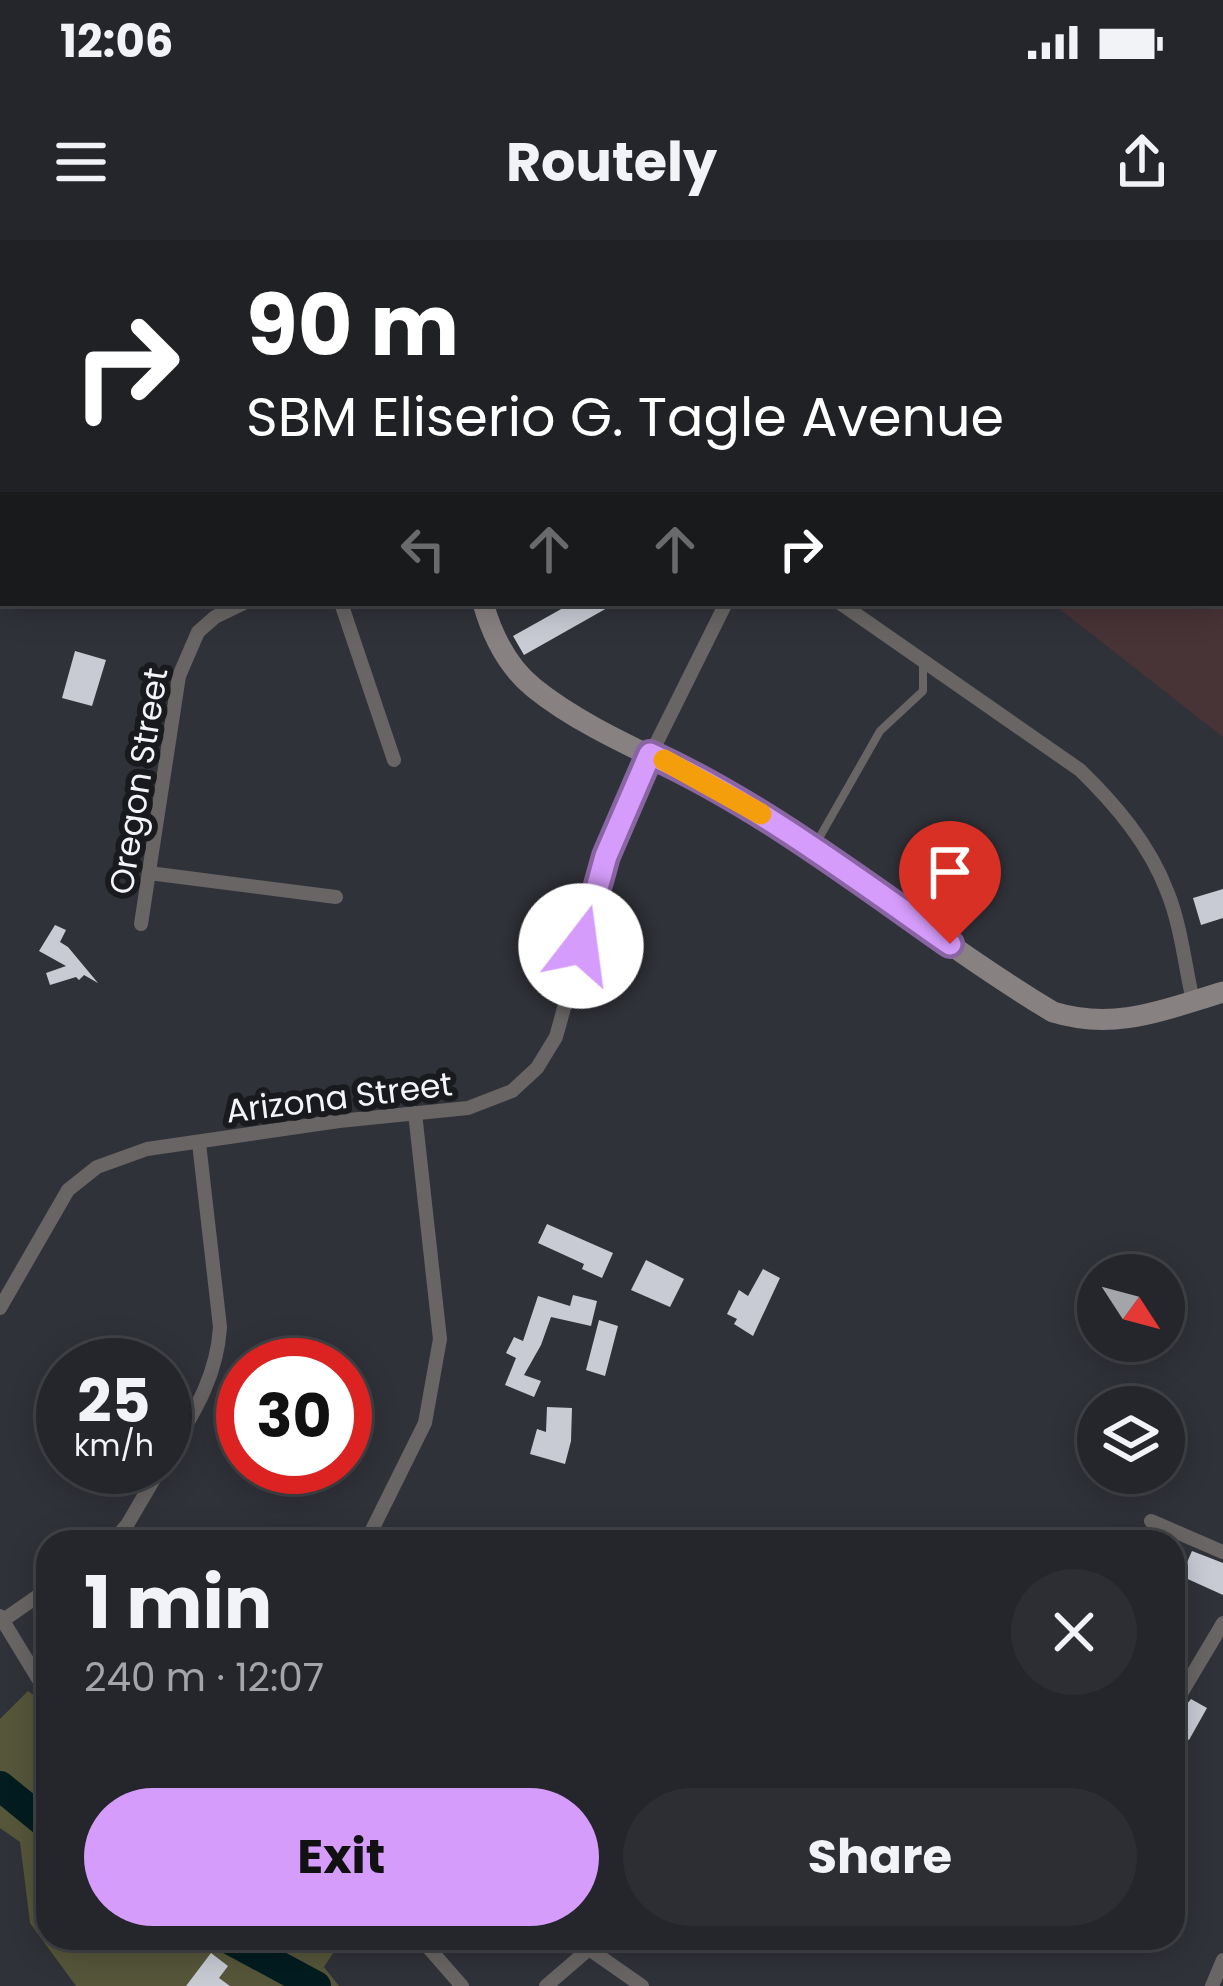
<!DOCTYPE html>
<meta charset="utf-8">
<style>
:root{--surface:#24262b;--page:#2c2e33;--text:#f1f3f6;--muted:#a3a5a9;--line:#414347;--accent:#d59cfb}
body{margin:0;font-family:Poppins,sans-serif;background:var(--page);color:var(--text);height:100vh;display:flex;flex-direction:column;font-size:45px;white-space:nowrap}
*{box-sizing:border-box;margin:0}
p{font-size:39px;color:var(--muted)}
.icon{flex:none;width:66px;height:66px;fill:none;stroke:currentColor;stroke-width:2;stroke-linecap:round;stroke-linejoin:round}
.map{position:relative;flex:1;overflow:hidden}
.panel{position:absolute;left:36px;top:1290px;width:1149px;height:420px;display:flex;flex-direction:column;background:var(--surface);border-radius:36px;box-shadow:0 6px 30px #0003,0 0 0 3px var(--line)}
.panel>*{flex:none}
.guide{position:absolute;left:0px;top:0px;width:1224px;height:366px;box-shadow:0 6px 30px #0003,0 0 0 3px var(--line);background:#202124;color:#fff;overflow:hidden}
.needle{width:78px;rotate:126deg}
.controls{position:absolute;left:1077px;top:1014px;display:grid;gap:24px}
.controls a{display:grid;place-items:center;width:108px;height:108px;border-radius:50%;background:var(--surface);box-shadow:0 6px 30px #0003,0 0 0 3px var(--line);font-size:60px}
.speed{position:absolute;left:36px;top:1098px;display:flex;gap:24px;font-size:60px;font-weight:700;text-align:center}
.speed>*{display:grid;place-content:center;width:156px;height:156px;border-radius:50%;background:var(--surface);box-shadow:0 6px 30px #0003,0 0 0 3px var(--line);line-height:1}
.speed small{font-size:30px;font-weight:400}
.speed .limit{border:18px solid #d22;background:#fff;color:#111}
.pin{position:absolute;display:grid;place-items:center;width:102px;height:102px;color:#fff;margin:-123px -51px;border-radius:50% 50% 50% 0;rotate:-45deg;box-shadow:0 0 12px #0007}
.pin .icon{rotate:45deg}
.me{position:absolute;width:132px;margin:-66px;rotate:15deg;stroke-linejoin:round;filter:drop-shadow(0 0 9px #0008)}
.turn{display:flex;align-items:center;gap:42px;height:252px;padding:0 48px;font-size:54px}
.turn .icon{width:156px;height:156px;stroke-width:2.5}
.turn b{display:block;font-size:84px;line-height:102px}
.lanes{display:flex;align-items:center;height:114px;padding:0 48px;background:#0003;justify-content:center;gap:60px;direction:ltr}
.lanes .off{opacity:.35}
.round{display:grid;place-items:center;flex:none;width:126px;height:126px;border-radius:63px;background:var(--page)}
.head{display:flex;align-items:center;justify-content:space-between;height:204px;padding:0 48px}
h1{font-size:72px;font-weight:700;line-height:90px}
.primary-button{display:flex;gap:24px;margin-top:auto;padding:24px 48px}
.primary-button a{flex:1;height:138px;border-radius:72px;background:var(--accent);color:#111;font-size:48px;font-weight:700;line-height:138px;text-align:center}
.primary-button a+a{background:var(--page);color:var(--text)}
.status{display:flex;justify-content:space-between;align-items:center;height:84px;padding:0 60px;background:var(--surface);direction:ltr}
.status svg{height:33px;fill:currentColor}
header{display:flex;justify-content:space-between;align-items:center;height:156px;padding:0 48px;background:var(--surface);font-size:54px;font-weight:700}
.map>svg:first-child{display:block}
.industrial{fill:#483337}
.green{fill:#55563a}
.lines{fill:none;stroke-linecap:round;stroke-linejoin:round}
.river{stroke:#021c1f;stroke-width:30}
.building{fill:#c8cbd4}
.lane{stroke:#696565;stroke-width:8}
.street{stroke:#696565;stroke-width:14}
.secondary{stroke:#888181;stroke-width:21}
.route-casing{stroke:#8a65a3;stroke-width:30}
.route{stroke:#d59cfb;stroke-width:21}
.slow{stroke:#f59e0b;stroke-width:21}
.labels{text-anchor:middle;stroke-width:12;stroke-linejoin:round;paint-order:stroke}
.street-label{font-size:33px;fill:#f3f4f9;stroke:#191a1d}
</style>
<div class="status"><b>12:06</b><svg viewBox="0 0 49 12"><path d="M0 12V9h3v3zM5 12V6h3v6zM10 12V3h3v9zM15 12V0h3v12zM26 1h20v11H26zM47 4h2v5h-2z"/></svg></div>
<header><svg class="icon" aria-label="menu" viewBox="0 0 24 24"><path d="M4 6h16M4 12h16M4 18h16"/></svg>Routely<svg class="icon" aria-label="share" viewBox="0 0 24 24"><path d="M12 15V3M7 8l5-5 5 5M5 13v7h14v-7"/></svg></header>
<div class="map">
<svg width="1223" height="1746" viewBox="0 0 1223 1746">
<rect width="100%" height="100%" fill="#303239"/>
<path class="industrial" d="M1221,266H1223V497L1052,363H1221Z"/>
<path class="green" d="M28,1451L48,1465V1698H343L324,1727L339,1746H76L30,1683L20,1602L0,1588V1479Z"/>
<g class="lines">
<path class="river" d="M0,1546L48,1585
M227,1698L316,1746"/>
</g>
<path class="building" d="M572,363H616L524,415L513,396Z
M75,411L106,420L92,466L62,458Z
M1223,649V678L1201,685L1193,658Z
M55,685L66,690L60,702L68,707L98,743L84,735L79,740L76,737L50,745L46,733L66,726L39,711Z
M547,984L613,1013L602,1038L582,1029L584,1024L538,1003Z
M646,1020L684,1039L670,1067L631,1050Z
M763,1029L780,1038L753,1096L734,1084L737,1079L727,1074L739,1050L748,1056Z
M573,1055L597,1061L591,1086L551,1077L541,1105L524,1135L541,1141L534,1157L505,1145L516,1118L506,1113L514,1097L523,1101L538,1056L570,1066Z
M599,1080L618,1086L605,1136L586,1130Z
M547,1167L572,1168L571,1201L565,1224L530,1214L537,1189L546,1192Z
M1192,1311L1223,1323V1355L1181,1336Z
M1191,1459L1207,1468L1189,1500L1173,1491V1481Z
M211,1713L228,1726L219,1738L230,1746H186Z"/>
<g class="lines">
<path class="lane" d="M814,607L880,491L923,451V425"/>
<path class="street" d="M1024,0L1031,3
M452,3L453,0
M1175,3L1176,0
M0,112L3,113
M341,363L394,520
M840,363L1080,530C1116,565 1149,604 1167,651C1181,685 1185,726 1193,761
M149,633L336,657
M141,684L179,436L198,392L215,377L244,363
M0,1068L68,950L97,927L147,909L339,881L468,868L512,851L537,828L556,797L606,616L631,554L726,363
M165,1221C191,1177 217,1139 220,1087L199,903
M1151,1281L1223,1312
M112,1302L127,1285L161,1227
M366,1302L425,1183L440,1099L415,873
M0,1376L39,1440L48,1446
M2,1381L48,1349
M1173,1467L1223,1383
M420,1698L462,1746
M589,1709L642,1746
M546,1746L589,1709L595,1698
M1212,1746L1223,1720"/>
<path class="secondary" d="M412,0L419,3
M483,363C492,395 508,427 534,448C593,496 683,527 750,567C854,631 948,709 1053,772C1115,791 1163,770 1223,752"/>
</g>
<g class="lines">
<g class="route-casing">
<path id="route" d="M581,706L606,616L650,514C758,564 853,636 950,704"/>
</g>
<use href="#route" class="route"/>
<path class="slow" d="M664,520L761,574"/>
</g>
<g class="labels">
<g class="street-label">
<text transform="translate(138 541) rotate(-81)" y="12">Oregon Street</text>
<text transform="translate(339 857) rotate(-7)" y="12">Arizona Street</text>
</g>
</g>
</svg>
<div class="controls">
<a><svg class="needle" viewBox="-14 -14 28 28"><path d="M0-13l5 13h-10z" fill="#e53935"/><path d="M0 13l5-13h-10z" fill="#a3a5a9"/></svg></a>
<a><svg class="icon" aria-label="layers" viewBox="0 0 24 24"><path d="M12 4l9 5-9 5-9-5zM3 14l9 5 9-5"/></svg></a>
</div>
<div class="speed"><div>25<small>km/h</small></div><div class="limit">30</div></div>
<div class="pin" style="left:950px;top:704px;background:#d93025"><svg class="icon" aria-label="arrive" viewBox="0 0 24 24"><path d="M6 21V4h12l-3 4 3 4H6"/></svg></div>
<svg class="me" style="left:581px;top:706px" viewBox="-20 -20 40 40"><circle r="19" fill="#fff"/><path d="M0-13L10 11 0 6-10 11z" fill="#d59cfb"/></svg>
<div class="guide">
<div class="turn"><svg class="icon" aria-label="right" viewBox="0 0 24 24"><path d="M7 20v-9h11M14 6l5 5-5 5"/></svg><div><b>90 m</b>SBM Eliserio G. Tagle Avenue</div></div>
<div class="lanes"><svg class="icon off" aria-label="left" viewBox="0 0 24 24"><path d="M17 20v-9H6M10 6l-5 5 5 5"/></svg><svg class="icon off" aria-label="ahead" viewBox="0 0 24 24"><path d="M12 20V5M6 11l6-6 6 6"/></svg><svg class="icon off" aria-label="ahead" viewBox="0 0 24 24"><path d="M12 20V5M6 11l6-6 6 6"/></svg><svg class="icon" aria-label="right" viewBox="0 0 24 24"><path d="M7 20v-9h11M14 6l5 5-5 5"/></svg></div>
</div>
<section class="panel">
<div class="head"><div><h1>1 min</h1><p>240 m · 12:07</p></div><a class="round"><svg class="icon" aria-label="close" viewBox="0 0 24 24"><path d="M6 6l12 12M18 6L6 18"/></svg></a></div>
<div class="primary-button"><a>Exit</a><a>Share</a></div>
</section>
</div>
